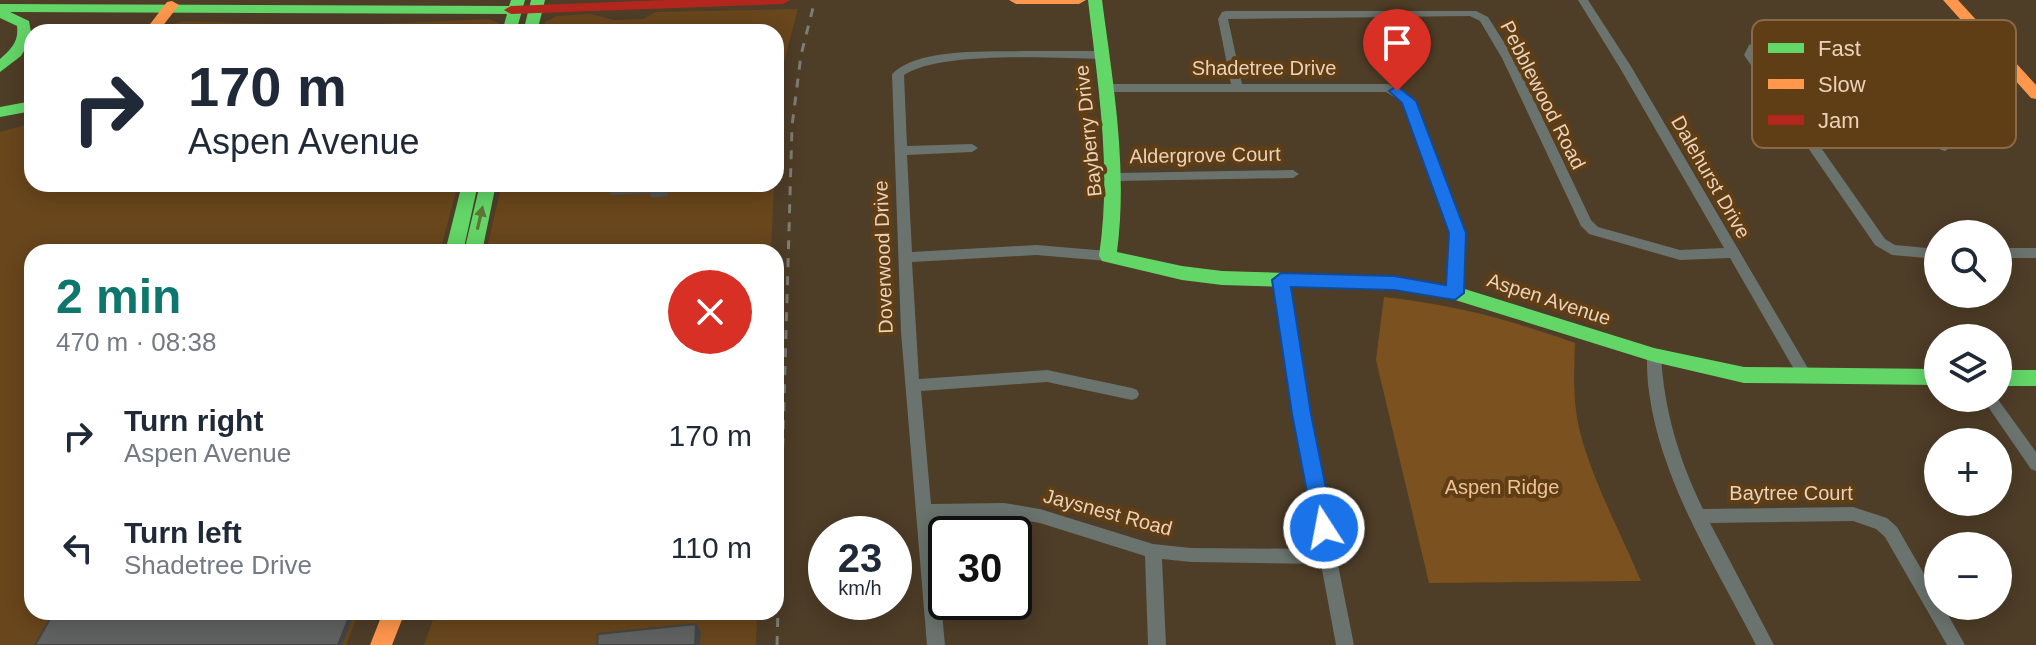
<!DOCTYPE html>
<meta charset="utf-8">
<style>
:root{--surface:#fff;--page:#f2f2f3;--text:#1f2937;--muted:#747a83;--accent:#0f766e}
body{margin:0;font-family:Arial,sans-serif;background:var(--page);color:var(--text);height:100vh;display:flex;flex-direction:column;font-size:30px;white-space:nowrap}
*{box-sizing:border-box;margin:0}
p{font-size:26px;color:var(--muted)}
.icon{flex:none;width:44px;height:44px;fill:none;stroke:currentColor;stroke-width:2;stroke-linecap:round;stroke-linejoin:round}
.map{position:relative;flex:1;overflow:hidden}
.drawer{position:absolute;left:24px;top:244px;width:760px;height:376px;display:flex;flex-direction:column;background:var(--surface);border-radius:24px;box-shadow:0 4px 20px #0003}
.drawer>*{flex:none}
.banner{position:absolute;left:24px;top:24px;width:760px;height:168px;border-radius:24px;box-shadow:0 4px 20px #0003;background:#fff;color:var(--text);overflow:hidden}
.tools{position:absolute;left:1924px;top:220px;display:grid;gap:16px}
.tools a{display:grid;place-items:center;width:88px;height:88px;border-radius:50%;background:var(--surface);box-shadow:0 4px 20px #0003;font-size:40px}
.speed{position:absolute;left:808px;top:516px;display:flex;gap:16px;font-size:40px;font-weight:700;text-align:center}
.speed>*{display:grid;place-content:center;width:104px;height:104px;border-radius:50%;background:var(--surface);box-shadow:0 4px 20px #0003;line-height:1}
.speed small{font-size:20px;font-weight:400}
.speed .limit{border:4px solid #111;border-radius:12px;background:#fff;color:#111}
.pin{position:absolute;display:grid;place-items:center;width:68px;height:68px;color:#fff;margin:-82px -34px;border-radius:50% 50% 50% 0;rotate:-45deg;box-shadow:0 0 8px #0007}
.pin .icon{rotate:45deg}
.me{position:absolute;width:88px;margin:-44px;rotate:349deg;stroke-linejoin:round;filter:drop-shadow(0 0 6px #0008)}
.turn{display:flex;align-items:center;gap:28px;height:168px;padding:0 32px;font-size:36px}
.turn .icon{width:104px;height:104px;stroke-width:2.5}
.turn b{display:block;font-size:56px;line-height:68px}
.round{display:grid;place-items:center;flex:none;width:84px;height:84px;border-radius:42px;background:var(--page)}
.head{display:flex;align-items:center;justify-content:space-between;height:136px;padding:0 32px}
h1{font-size:48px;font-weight:600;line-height:60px;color:var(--accent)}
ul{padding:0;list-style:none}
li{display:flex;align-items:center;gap:24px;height:112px;padding:0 32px}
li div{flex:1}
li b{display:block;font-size:30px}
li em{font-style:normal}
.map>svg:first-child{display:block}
.built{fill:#69461c}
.green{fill:#7b521f}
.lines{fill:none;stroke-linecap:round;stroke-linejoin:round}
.street{fill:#6a736e;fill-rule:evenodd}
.fast{fill:#63d668;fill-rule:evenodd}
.slow{fill:#ff974d;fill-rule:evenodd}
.jam{fill:#b3261e;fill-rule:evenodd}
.rail{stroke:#7e7d73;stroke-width:3;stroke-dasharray:9 9;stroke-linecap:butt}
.wall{fill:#535453}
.shaded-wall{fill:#434544}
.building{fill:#606261;stroke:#434544;stroke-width:2}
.oneway{fill:#607333}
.route{fill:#1a73e8;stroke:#114b97;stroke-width:2}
.labels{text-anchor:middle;stroke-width:8;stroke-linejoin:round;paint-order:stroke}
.street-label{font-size:20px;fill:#ecd2b9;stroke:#5f3e16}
.park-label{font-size:20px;fill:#efc293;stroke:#5f3e16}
.key{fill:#5f3e16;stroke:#896a47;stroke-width:2}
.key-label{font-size:22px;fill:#ecd2b9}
</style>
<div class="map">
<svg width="2036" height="645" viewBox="0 0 2036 645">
<rect width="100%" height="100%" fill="#4e3d27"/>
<path class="built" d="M798,9L778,84L776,128V32H542L545,22L557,16L590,14L614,20L643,19L656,12Z
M488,19L499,23L498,32H167L172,24L185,21L333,26Z
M32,123V184H458L440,252H32V612H359L346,645H0V132Z
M502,184H774L771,252H486Z
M436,612H757L756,645H424Z"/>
<path class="green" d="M1384,297C1456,305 1507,319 1575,343C1574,368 1573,393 1577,418C1586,469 1621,533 1641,581L1429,583L1376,360Z"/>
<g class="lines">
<path class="street" d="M1578,0H1588L1632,68L1809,370L1811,374L1809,378H1799L1730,258L1680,260L1589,234L1581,226L1502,58L1480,21L1470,16L1228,19L1242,84H1388L1413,98L1464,233L1462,293L1455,298L1448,293L1450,233L1404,103L1386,92H1106L1100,88L1106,84H1231L1218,19L1222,12L1226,11H1476L1488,17L1514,58L1591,220L1598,227L1680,250L1724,248L1620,68Z
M1865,40L1992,41L1998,45L1992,49H1875L1949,144L1951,147L1945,151L1941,150L1863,49H1762L1758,50L1756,55L1885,239L1895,245L1938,249V259L1892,255L1875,245L1744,55L1749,45L1761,41Z
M1027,51H1102L1108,55L1102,59C1055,58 940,51 904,75L907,146L972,144L978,148L972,152L907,155L912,252L1036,245L1108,251L1115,256L1108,261L1036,255L912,262L919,379L1047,370L1132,388L1137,390L1139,394L1137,398L1132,400L1047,382L921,391L931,504L1004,503L1040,509L1153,544L1191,548L1319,549L1294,414L1274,280L1276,276H1286L1308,414L1354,645H1336L1321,564L1191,562L1162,559L1166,645H1148L1145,556L1040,523L1004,517L933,518L945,645H927L901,332L892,74C918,47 991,52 1027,51Z
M1293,170L1299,174L1293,178L1118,181L1112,177L1118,173Z
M1998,248H2036V258H1998Z
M1654,349L1659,351L1661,355C1664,410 1679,460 1703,509L1853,507L1887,518L1897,527L1938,598V606H1943L1965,645H1947L1885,537L1876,529L1853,521L1710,523L1774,645H1756C1715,565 1661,482 1649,392C1647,380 1647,367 1647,355L1649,351Z
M1982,398H1997L2036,452V471L2031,469Z"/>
<path class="fast" d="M511,0H525L516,32H502L507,14L10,12L29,21L32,38L21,56L0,72V59C11,49 19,42 17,26L0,18V4L509,6Z
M531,0H545L537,32H523Z
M1088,0H1102C1113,84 1128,167 1117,252L1182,266L1222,271L1394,276L1455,286L1654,348L1744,367L1938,369V385L1744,383L1654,362L1455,300L1394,290L1222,285L1182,280L1102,261L1099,256C1112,169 1098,86 1088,0Z
M32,101V111L0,117V107Z
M462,184H478L463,252H445Z
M480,184H496L482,252H464Z
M1998,370H2036V386H1998Z"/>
<path class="slow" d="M1009,0H1086L1079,4H1016Z
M1943,0H1958L2036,85V99L2031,98Z
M172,1L179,5L158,32H144L167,2Z
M383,612H405L392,645H370Z"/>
<path class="jam" d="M667,0H790L783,4L511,14L504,10L511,6Z"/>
<path class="rail" d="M777,645L792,126L801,55L815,0"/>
</g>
<path class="wall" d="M609,184H736V186L668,192L667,196L652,198L650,193L611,195L608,188Z"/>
<path class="shaded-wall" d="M351,612H355L342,645H338Z
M696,624L701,632L700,645H695Z"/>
<path class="building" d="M331,30H374L373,32H329Z
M456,30V32H419V31Z
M609,184H670H665V189L649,190L650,185L608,188Z
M54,612H351L338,645H35Z
M696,624L695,645H597L598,634Z"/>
<defs><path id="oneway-solid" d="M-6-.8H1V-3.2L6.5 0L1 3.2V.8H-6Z" transform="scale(2)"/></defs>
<use class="oneway" href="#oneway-solid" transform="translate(480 218) rotate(-77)"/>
<path class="route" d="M1397,86L1416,101L1466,233L1464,293L1455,300L1394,290L1291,287L1311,414L1334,528L1331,535L1324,537L1317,535L1314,528L1292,414L1272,280L1281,273L1394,276L1446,285L1449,233L1402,103L1389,91Z"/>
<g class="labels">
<g class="street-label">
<text x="1264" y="75">Shadetree Drive</text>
<text transform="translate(1543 95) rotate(63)" y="7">Pebblewood Road</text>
<text transform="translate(1088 131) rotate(-96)" y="7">Bayberry Drive</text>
<text transform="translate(1205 155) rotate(-1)" y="7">Aldergrove Court</text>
<text transform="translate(1711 177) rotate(60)" y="7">Dalehurst Drive</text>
<text transform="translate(883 257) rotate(-92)" y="7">Doverwood Drive</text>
<text transform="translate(1549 299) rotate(18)" y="7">Aspen Avenue</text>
<text x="1791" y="500">Baytree Court</text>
<text transform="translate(1108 512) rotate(15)" y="7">Jaysnest Road</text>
</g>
<g class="park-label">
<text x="1502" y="494">Aspen Ridge</text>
</g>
</g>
<rect x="1752" y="20" width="264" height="128" rx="12" class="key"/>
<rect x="1768" y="43" width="36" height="10" fill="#63d668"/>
<rect x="1768" y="79" width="36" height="10" fill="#ff974d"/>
<rect x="1768" y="115" width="36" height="10" fill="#b3261e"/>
<g class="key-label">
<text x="1818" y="56">Fast</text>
<text x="1818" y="92">Slow</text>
<text x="1818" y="128">Jam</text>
</g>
</svg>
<div class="tools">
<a><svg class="icon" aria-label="search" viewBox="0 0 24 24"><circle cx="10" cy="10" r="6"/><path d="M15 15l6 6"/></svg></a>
<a><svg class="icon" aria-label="layers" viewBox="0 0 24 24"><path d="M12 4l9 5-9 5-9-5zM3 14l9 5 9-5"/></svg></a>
<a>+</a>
<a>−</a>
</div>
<div class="speed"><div>23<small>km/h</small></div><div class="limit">30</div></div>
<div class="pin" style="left:1397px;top:91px;background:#d93025"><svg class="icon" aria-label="arrive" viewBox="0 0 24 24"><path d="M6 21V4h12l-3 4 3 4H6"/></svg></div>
<svg class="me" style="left:1324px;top:528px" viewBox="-20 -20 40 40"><circle r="17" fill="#1a73e8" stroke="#fff" stroke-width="3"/><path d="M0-11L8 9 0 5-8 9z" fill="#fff"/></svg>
<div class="banner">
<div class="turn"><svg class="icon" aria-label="right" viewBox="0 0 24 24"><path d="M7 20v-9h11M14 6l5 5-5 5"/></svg><div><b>170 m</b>Aspen Avenue</div></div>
</div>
<section class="drawer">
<div class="head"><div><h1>2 min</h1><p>470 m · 08:38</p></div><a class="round" style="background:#d93025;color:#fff"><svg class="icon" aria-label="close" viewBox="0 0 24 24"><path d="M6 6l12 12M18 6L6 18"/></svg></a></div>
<ul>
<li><svg class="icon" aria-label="right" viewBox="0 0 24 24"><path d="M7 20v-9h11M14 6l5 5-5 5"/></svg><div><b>Turn right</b><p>Aspen Avenue</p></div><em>170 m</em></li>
<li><svg class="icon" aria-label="left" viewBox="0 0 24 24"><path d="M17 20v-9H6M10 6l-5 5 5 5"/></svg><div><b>Turn left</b><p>Shadetree Drive</p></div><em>110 m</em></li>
</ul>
</section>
</div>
